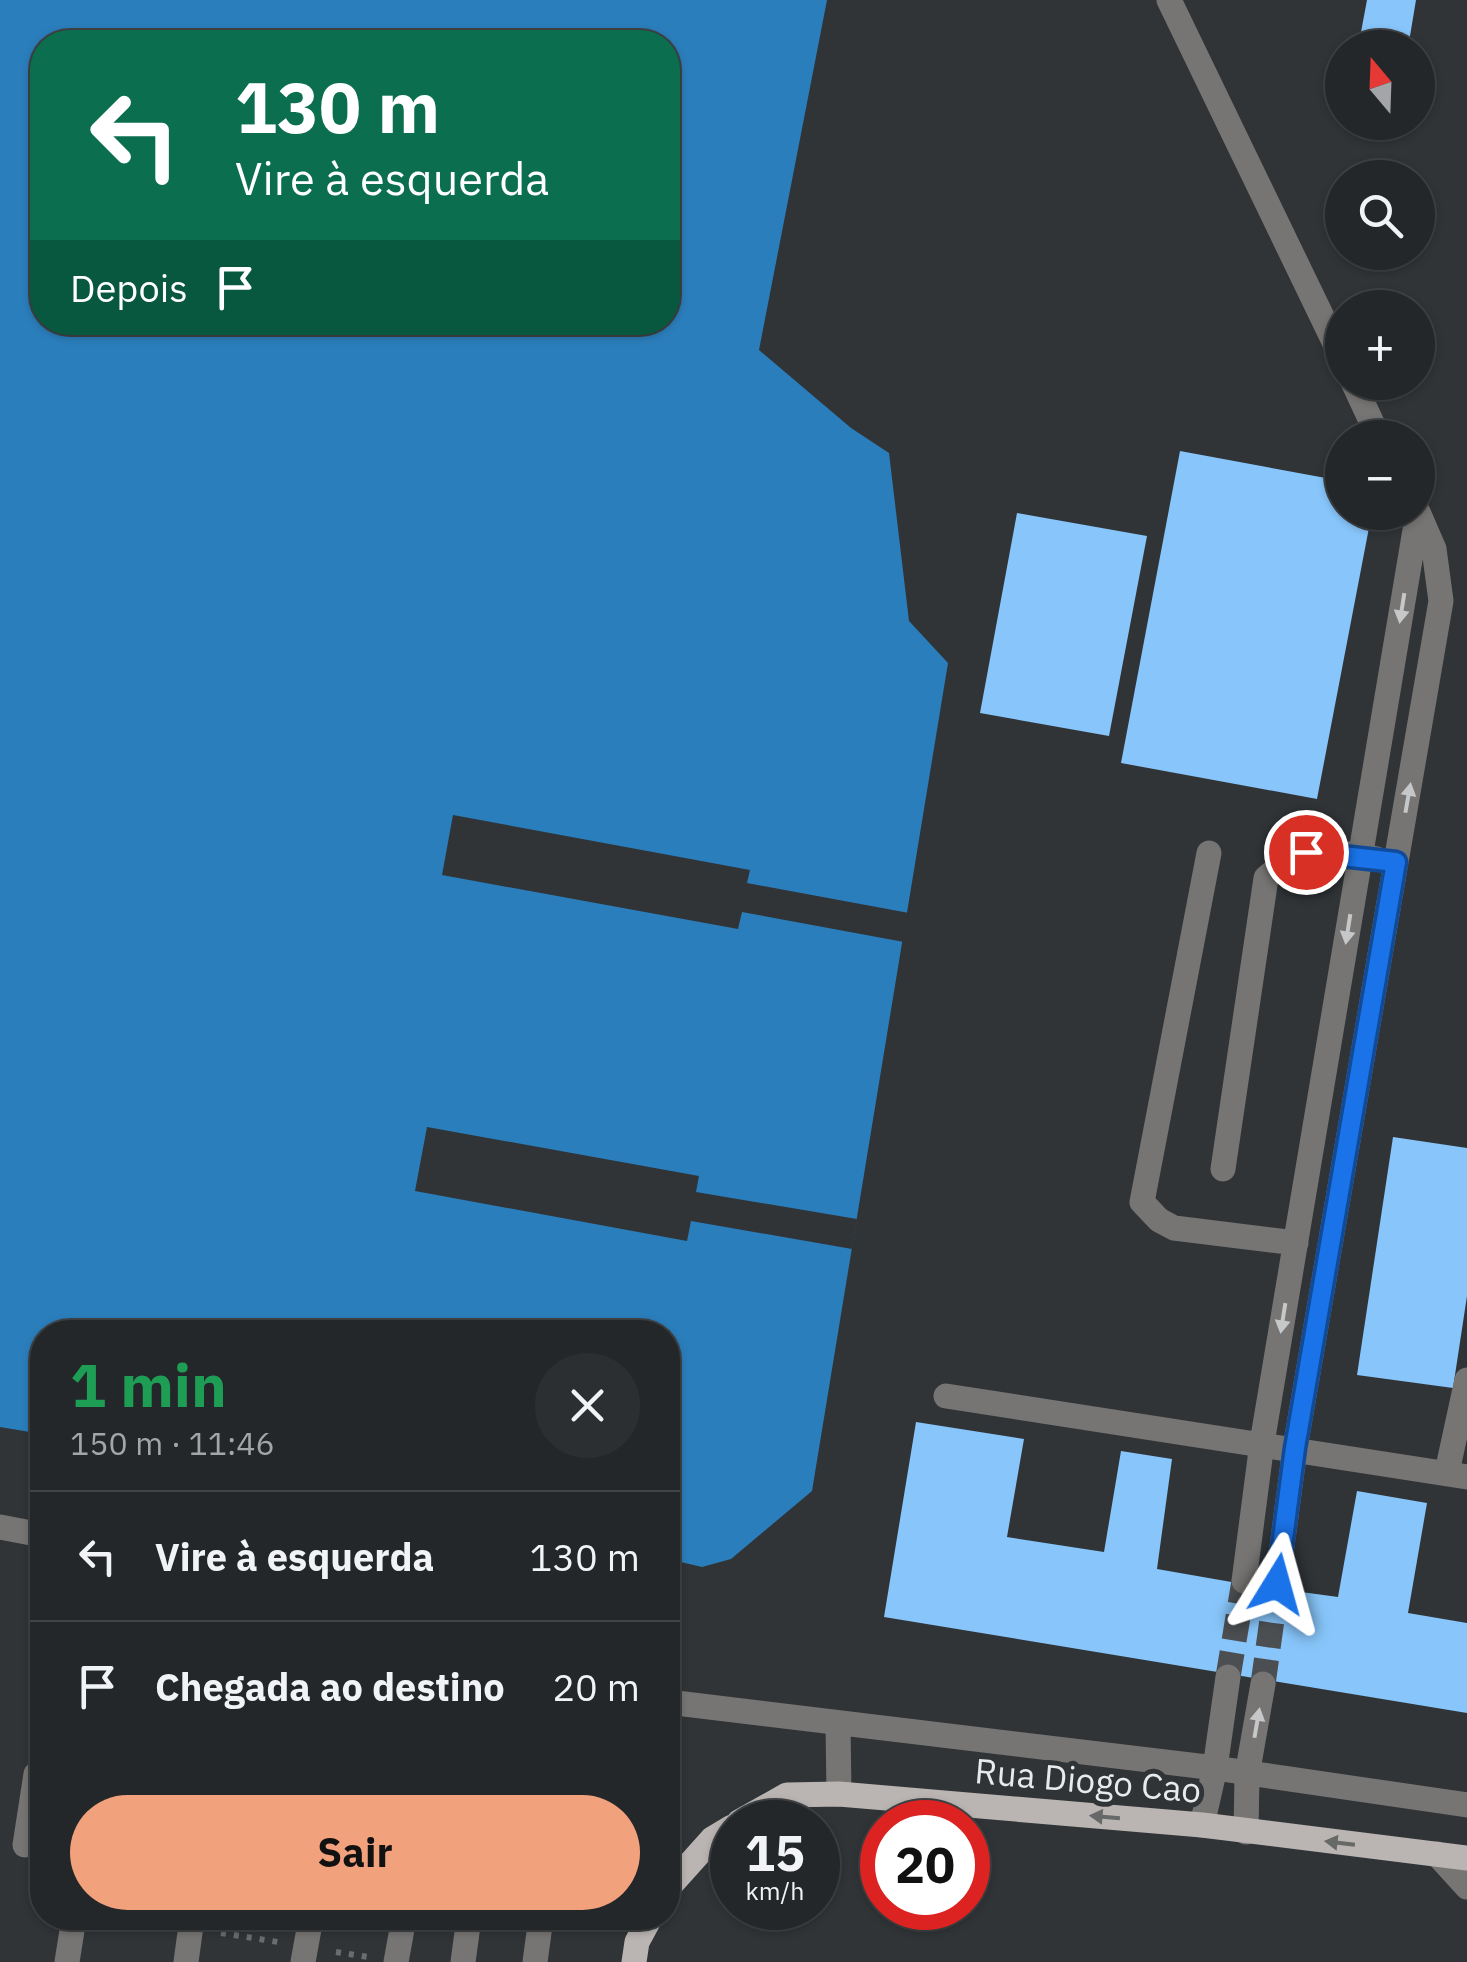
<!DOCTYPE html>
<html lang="pt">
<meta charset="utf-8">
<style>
:root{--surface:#242729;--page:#2c2f31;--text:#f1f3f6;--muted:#a3a5a8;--line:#414446;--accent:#f1a17c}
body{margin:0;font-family:"IBM Plex Sans",sans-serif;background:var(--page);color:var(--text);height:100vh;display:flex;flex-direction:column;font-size:38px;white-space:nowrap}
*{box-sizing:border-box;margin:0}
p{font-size:32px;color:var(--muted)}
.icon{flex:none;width:55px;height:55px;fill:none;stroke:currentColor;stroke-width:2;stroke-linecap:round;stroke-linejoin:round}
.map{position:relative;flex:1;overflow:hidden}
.details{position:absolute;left:30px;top:1320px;width:650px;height:610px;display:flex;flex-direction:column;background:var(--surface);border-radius:40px;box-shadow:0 2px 8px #0004,0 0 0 2px var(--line)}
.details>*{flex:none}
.top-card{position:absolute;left:30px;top:30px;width:650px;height:305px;border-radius:40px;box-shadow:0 2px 8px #0004,0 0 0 2px var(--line);background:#0b6e4f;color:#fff;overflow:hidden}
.needle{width:65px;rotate:341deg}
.fabs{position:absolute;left:1325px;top:30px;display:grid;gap:20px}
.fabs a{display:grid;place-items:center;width:110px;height:110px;border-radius:50%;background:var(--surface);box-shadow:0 2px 8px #0004,0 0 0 2px var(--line);font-size:50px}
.speed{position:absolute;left:710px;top:1800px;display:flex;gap:20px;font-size:50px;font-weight:700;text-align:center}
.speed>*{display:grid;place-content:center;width:130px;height:130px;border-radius:50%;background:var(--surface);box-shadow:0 2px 8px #0004,0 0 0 2px var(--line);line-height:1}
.speed small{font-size:25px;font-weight:400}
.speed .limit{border:15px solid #d22;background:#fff;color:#111}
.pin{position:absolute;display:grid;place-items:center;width:85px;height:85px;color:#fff;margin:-42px;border:5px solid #fff;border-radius:50%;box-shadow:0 2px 10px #0007}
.me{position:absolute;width:110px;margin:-55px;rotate:8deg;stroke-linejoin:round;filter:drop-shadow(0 0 8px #0008)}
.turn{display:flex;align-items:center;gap:35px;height:210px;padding:0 40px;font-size:45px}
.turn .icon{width:130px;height:130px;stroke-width:2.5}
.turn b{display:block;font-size:70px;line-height:85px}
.then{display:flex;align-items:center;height:95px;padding:0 40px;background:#0003;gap:20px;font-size:38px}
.round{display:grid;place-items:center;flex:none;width:105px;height:105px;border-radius:52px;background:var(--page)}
.headline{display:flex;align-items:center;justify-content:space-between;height:170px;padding:0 40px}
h1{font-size:60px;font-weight:800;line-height:75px;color:#1e9e55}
.cta{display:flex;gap:20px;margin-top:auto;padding:20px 40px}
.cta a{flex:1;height:115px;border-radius:60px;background:var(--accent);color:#111;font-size:40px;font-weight:800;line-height:115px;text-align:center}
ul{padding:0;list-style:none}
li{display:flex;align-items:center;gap:30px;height:130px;padding:0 40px;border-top:2px solid var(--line)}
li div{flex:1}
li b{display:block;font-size:38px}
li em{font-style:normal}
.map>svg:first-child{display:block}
.water{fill:#2b7ebc;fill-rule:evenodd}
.pier{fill:#303437}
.building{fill:#87c5fa}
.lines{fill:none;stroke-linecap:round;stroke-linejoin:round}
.minor-tunnel{stroke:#4c4f52;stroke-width:25;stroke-dasharray:25 12;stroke-linecap:butt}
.path{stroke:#696d6f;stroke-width:6;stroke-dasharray:5 8;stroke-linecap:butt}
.minor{stroke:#777573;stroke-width:25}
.major{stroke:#bab5b2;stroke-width:25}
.oneway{fill:#c6c7c8}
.oneway2{fill:#676868}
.route-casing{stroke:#114b97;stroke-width:25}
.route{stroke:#1a73e8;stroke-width:18}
.labels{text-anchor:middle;stroke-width:10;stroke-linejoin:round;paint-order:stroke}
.street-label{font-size:35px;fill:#e8eaec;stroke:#303437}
</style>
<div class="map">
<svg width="1467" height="1962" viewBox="0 0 1467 1962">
<rect width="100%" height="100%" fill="#303437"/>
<path class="water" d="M0,0H827L759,350L851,428L889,453L909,621L948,663L812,1491L731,1559L702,1567L668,1559V1332H42V1434L0,1427ZM42,42H668V322H42Z"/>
<path class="pier" d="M453,815L750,870L747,883L909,913L904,942L742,912L738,929L442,875Z
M427,1127L699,1176L696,1192L857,1219L852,1249L691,1221L687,1241L415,1191Z"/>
<path class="building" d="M1367,0H1416L1408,48H1358Z
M1342,122H1395L1393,133Z
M1180,451L1342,481V512H1372L1317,799L1121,763Z
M1017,513L1147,536L1109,736L980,713Z
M1393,1137L1467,1148V1296L1453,1388L1357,1375Z
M916,1422L1024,1439L1007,1537L1104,1552L1121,1451L1172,1459L1157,1569L1243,1584L1338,1597L1357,1491L1427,1503L1408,1613L1467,1623V1713L884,1617Z"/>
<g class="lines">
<path class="minor-tunnel" d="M1228,1677L1244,1581
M1263,1684L1277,1584"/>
<path class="path" d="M136,1918L161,1922
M221,1933L278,1942
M336,1952L368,1957"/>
<path class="minor" d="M1169,0L1342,358
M1353,382L1379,438
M1209,853L1142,1202L1159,1220L1174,1228L1296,1243
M1223,1169L1266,878C1304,845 1329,850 1377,859
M946,1396L1467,1477
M1447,1472L1467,1380
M0,1527L42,1535
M1244,1581L1262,1443L1418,512
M1277,1584L1295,1448L1441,601L1434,549L1418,512
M668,1702L1215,1768L1467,1805
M838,1724L839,1794
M1202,1825L1215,1768L1228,1677
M1246,1832L1247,1775L1263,1684
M25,1845L36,1774
M1437,1854L1467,1887
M67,1962L74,1918
M186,1962L192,1918
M303,1962L311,1918
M396,1962L404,1918
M463,1962L469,1918
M535,1962L541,1918"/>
<path class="major" d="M739,1822L787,1795L839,1794L1202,1825L1467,1858
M668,1888L712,1839L732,1827
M634,1962L637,1942L650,1918"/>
</g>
<defs><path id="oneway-solid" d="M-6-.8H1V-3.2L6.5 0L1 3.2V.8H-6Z" transform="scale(2.5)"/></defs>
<g class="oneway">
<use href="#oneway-solid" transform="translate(1402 608) rotate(99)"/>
<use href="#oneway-solid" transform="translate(1408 798) rotate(-80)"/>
<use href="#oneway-solid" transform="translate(1348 929) rotate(99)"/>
<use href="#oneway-solid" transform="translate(1283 1318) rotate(99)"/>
<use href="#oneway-solid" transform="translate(1257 1723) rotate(-80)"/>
</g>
<g class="oneway2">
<use href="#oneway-solid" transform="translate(1105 1817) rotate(-175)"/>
<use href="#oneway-solid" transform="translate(1340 1843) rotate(-173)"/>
</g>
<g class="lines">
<g class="route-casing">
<path id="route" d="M1277,1584L1295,1448L1396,862L1306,852"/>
</g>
<use href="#route" class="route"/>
</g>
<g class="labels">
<g class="street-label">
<text transform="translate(1088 1781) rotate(5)" y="12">Rua Diogo Cao</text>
</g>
</g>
</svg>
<div class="fabs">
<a><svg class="needle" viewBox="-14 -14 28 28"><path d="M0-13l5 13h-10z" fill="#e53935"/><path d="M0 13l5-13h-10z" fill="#a3a5a8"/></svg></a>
<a><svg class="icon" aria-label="search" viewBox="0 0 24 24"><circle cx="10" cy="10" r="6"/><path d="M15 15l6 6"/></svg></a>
<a>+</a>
<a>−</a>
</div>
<div class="speed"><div>15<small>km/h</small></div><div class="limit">20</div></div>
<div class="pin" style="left:1306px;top:852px;background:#d93025"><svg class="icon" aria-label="arrive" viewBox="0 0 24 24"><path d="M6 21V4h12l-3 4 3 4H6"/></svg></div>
<svg class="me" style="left:1277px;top:1584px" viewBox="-20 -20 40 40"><path d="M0-17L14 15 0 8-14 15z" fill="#1a73e8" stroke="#fff" stroke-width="4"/></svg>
<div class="top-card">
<div class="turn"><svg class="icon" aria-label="left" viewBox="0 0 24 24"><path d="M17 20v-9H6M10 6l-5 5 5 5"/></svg><div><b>130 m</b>Vire à esquerda</div></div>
<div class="then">Depois<svg class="icon" aria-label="arrive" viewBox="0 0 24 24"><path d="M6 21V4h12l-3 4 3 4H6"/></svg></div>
</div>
<section class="details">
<div class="headline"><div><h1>1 min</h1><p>150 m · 11:46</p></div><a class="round"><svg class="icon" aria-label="close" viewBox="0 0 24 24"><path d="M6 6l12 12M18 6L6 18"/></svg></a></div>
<ul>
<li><svg class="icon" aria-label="left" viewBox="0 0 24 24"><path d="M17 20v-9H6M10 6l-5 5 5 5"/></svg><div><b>Vire à esquerda</b></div><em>130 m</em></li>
<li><svg class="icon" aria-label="arrive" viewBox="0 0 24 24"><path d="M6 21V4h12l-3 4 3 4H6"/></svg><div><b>Chegada ao destino</b></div><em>20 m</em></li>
</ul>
<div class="cta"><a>Sair</a></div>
</section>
</div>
